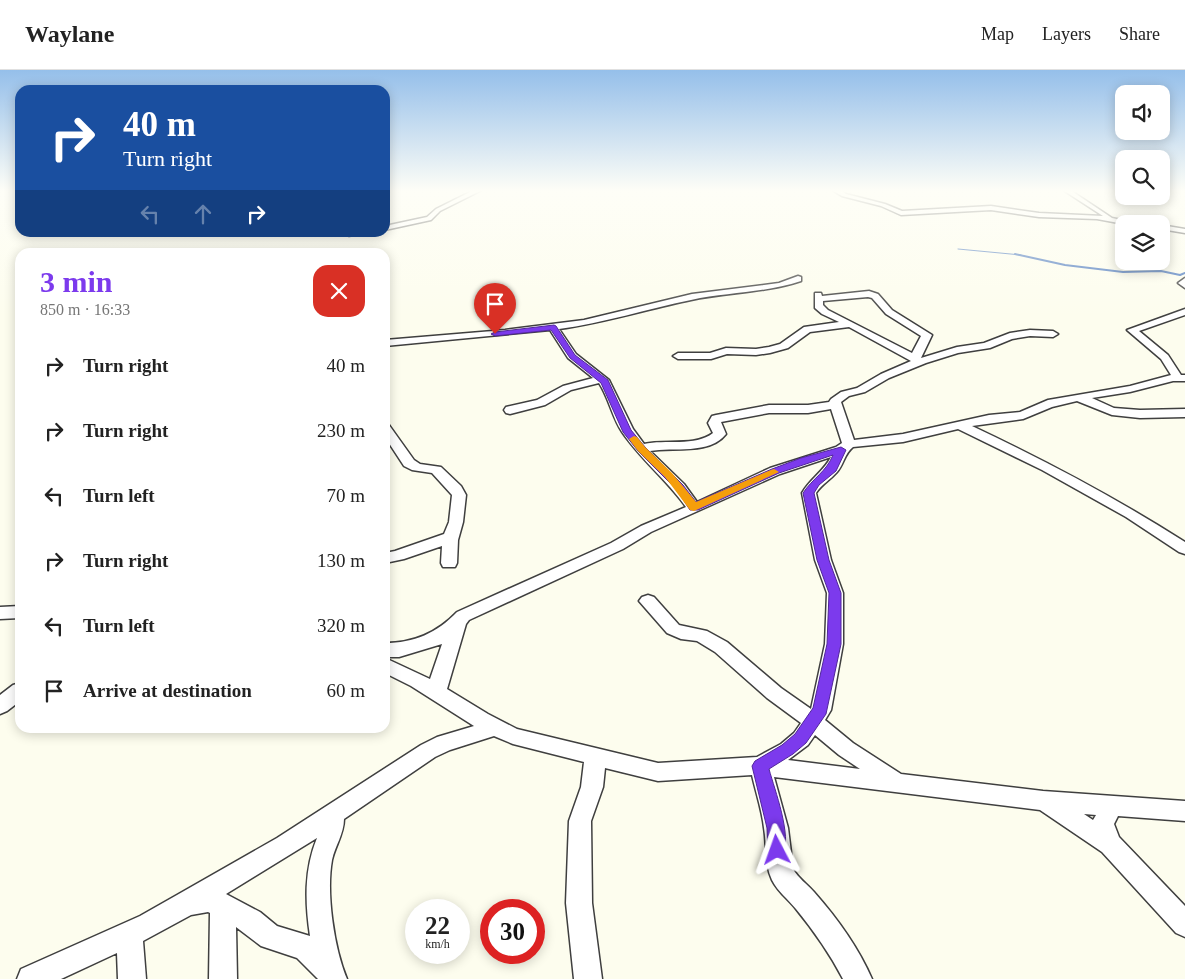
<!DOCTYPE html>
<meta charset="utf-8">
<style>
:root{--surface:#fff;--page:#f6f6f6;--text:#222;--muted:#767676;--line:#e0e0e0;--accent:#7c3aed}
body{margin:0;font-family:"Times New Roman",serif;background:var(--page);color:var(--text);height:100vh;display:flex;flex-direction:column;font-size:19px;white-space:nowrap}
*{box-sizing:border-box;margin:0}
p{font-size:16px;color:var(--muted)}
.icon{flex:none;width:28px;height:28px;fill:none;stroke:currentColor;stroke-width:2;stroke-linecap:round;stroke-linejoin:round}
.map{position:relative;flex:1;overflow:hidden}
.sheet{position:absolute;left:15px;top:178px;width:375px;height:485px;display:flex;flex-direction:column;background:var(--surface);border-radius:15px;box-shadow:0 2px 12px #0003}
.sheet>*{flex:none}
.guide{position:absolute;left:15px;top:15px;width:375px;height:152px;border-radius:15px;box-shadow:0 2px 12px #0003;background:#1a4fa0;color:#fff;overflow:hidden}
.tools{position:absolute;left:1115px;top:15px;display:grid;gap:10px}
.tools a{display:grid;place-items:center;width:55px;height:55px;border-radius:10px;background:var(--surface);box-shadow:0 2px 12px #0003;font-size:25px}
.speed{position:absolute;left:405px;top:829px;display:flex;gap:10px;font-size:25px;font-weight:700;text-align:center}
.speed>*{display:grid;place-content:center;width:65px;height:65px;border-radius:50%;background:var(--surface);box-shadow:0 2px 12px #0003;line-height:1}
.speed small{font-size:12px;font-weight:400}
.speed .limit{border:8px solid #d22;background:#fff;color:#111}
.pin{position:absolute;display:grid;place-items:center;width:42px;height:42px;color:#fff;margin:-51px -21px;border-radius:50% 50% 50% 0;rotate:-45deg;box-shadow:0 0 5px #0007}
.pin .icon{rotate:45deg}
.me{position:absolute;width:55px;margin:-28px;rotate:356deg;stroke-linejoin:round;filter:drop-shadow(0 0 4px #0008)}
.turn{display:flex;align-items:center;gap:18px;height:105px;padding:0 25px;font-size:22px}
.turn .icon{width:65px;height:65px;stroke-width:2.5}
.turn b{display:block;font-size:35px;line-height:42px}
.lanes{display:flex;align-items:center;height:48px;padding:0 25px;background:#0003;justify-content:center;gap:25px;direction:ltr}
.lanes .off{opacity:.35}
.round{display:grid;place-items:center;flex:none;width:52px;height:52px;border-radius:15px;background:var(--page)}
.summary{display:flex;align-items:center;justify-content:space-between;height:85px;padding:0 25px}
h1{font-size:30px;font-weight:800;line-height:38px;color:var(--accent)}
ul{padding:0;list-style:none}
li{display:flex;align-items:center;gap:15px;height:65px;padding:0 25px}
li div{flex:1}
li b{display:block;font-size:19px}
li em{font-style:normal}
header{display:flex;align-items:center;gap:30px;box-sizing:border-box;height:70px;padding:0 25px;background:var(--surface);border-bottom:1px solid var(--line)}
header strong{font-size:24px}
nav{display:flex;gap:28px;margin-inline-start:auto;font-size:18px}
.map>svg:first-child{display:block}
.lines{fill:none;stroke-linecap:round;stroke-linejoin:round}
.stream-far1{stroke:#4876bd;stroke-width:1}
.stream{stroke:#4876bd;stroke-width:2}
.minor-casing{stroke:#3f3f3f;stroke-width:3}
.minor{fill:#fff;fill-rule:evenodd}
.route{fill:#7c3aed;stroke:#51269a}
.slow{fill:#f59e0b}
</style>
<header>
<strong>Waylane</strong>
<nav><a>Map</a><a>Layers</a><a>Share</a></nav>
</header>
<div class="map">
<svg width="1185" height="909" viewBox="0 0 1185 909">
<rect width="100%" height="100%" fill="#fdfdee"/>
<g class="lines">
<path class="stream-far1" d="M958,179L1021,185"/>
<path class="stream" d="M1015,184L1065,195L1123,202L1161,201L1180,205L1185,203"/>
<g class="minor-casing">
<path id="minor" d="M474,120H482L440,141L431,150L385,160V156L427,147L436,139Z
M832,120H840L846,124L885,134L902,141L991,136L1039,143L1103,146L1063,120H1070L1112,148L1141,154H1124L1097,149L1039,147L991,140L901,145L881,136L842,126Z
M1161,155L1185,159V163L1161,159Z
M349,162H362L349,166Z
M798,206L801,207V211C765,223 728,222 691,230C647,239 604,253 559,259L576,284L609,310L633,359L644,374C665,369 695,377 713,363L708,353L712,346L716,345L769,335H808L829,332L831,329L841,322L857,318L881,304L911,291L849,257L810,262L788,278L770,283L756,285L727,284L711,289H678L673,286L678,283H710L726,278L756,279L769,277L780,274L804,257L839,252L822,244L815,238V223H821L822,226L869,221L878,224L892,240L932,265L921,288L957,277L984,273L1010,263L1030,260L1053,261L1058,264L1053,267L1030,266L1012,269L990,278L958,283L926,293L889,308L865,322L849,326L841,332L854,370L903,364L989,345L1020,342L1048,330L1130,316L1171,305L1161,289L1127,260L1185,239V245L1139,261L1168,285L1181,305H1185V311H1173L1130,322L1092,328L1114,338L1140,340L1185,339V347L1140,348L1112,345L1077,331L1052,337L1023,349L972,356C1046,391 1116,428 1185,472V484L1179,482L1126,447L1042,400L958,359L903,372L853,377C844,384 844,394 837,402C830,410 822,414 816,423L831,490L843,523V574L831,640L825,650L853,673L901,704L1043,721L1185,731V751L1118,746L1114,754L1119,767L1185,836V867L1176,863L1102,782L1040,740L774,707L788,758L793,799C798,808 807,814 814,822C837,848 858,877 872,909H843C830,884 814,861 796,839C788,829 778,822 772,810C764,793 767,775 764,758C762,740 756,723 752,705L658,711L605,698L603,717L591,751L592,833L602,909H574L566,833L569,751L581,717L584,692L513,674L494,666L450,680L435,687L344,749C344,764 335,776 332,790C326,823 334,878 347,909H318L297,888L261,876L236,857L237,909H209L210,843L208,842L191,845L143,871L146,909H118L117,883L61,909H17L21,899L140,846L177,825L277,768L421,675L437,667L474,656L411,616L385,603V588L430,609L442,574L399,587H385V573C414,573 437,563 457,542L611,473L641,456L686,437C667,410 641,390 622,362C612,347 609,328 599,313L571,320L545,335L510,344L506,343L504,340L506,337L537,330L563,316L593,308L568,288L550,260L385,276V270L505,260L584,250L692,224L779,213ZM868,227L872,228L886,244L921,266L912,283L828,240L823,235V231ZM831,339L842,373L836,377L770,398L697,432L684,414L650,381C673,377 710,385 726,364L721,352L769,343H808ZM831,387C824,401 810,409 802,423L815,490L827,523L825,574L811,639L781,618L727,572L707,561L679,555L654,527L648,525L642,527L639,531L667,563L681,569L697,571L715,582L767,628L801,653L794,663L781,674L757,687L658,693L517,659L488,644L447,619L466,554L469,550L623,479L651,462L780,404ZM815,665L839,685L860,699L788,690L808,675ZM1084,744L1096,745L1093,750ZM317,768C304,800 305,832 310,866L277,856L260,842L226,824Z
M1185,208V218L1178,213Z
M385,354L389,355L414,390L420,394L441,397L461,416L466,425L463,452L458,470L457,493L455,497H443L441,493L442,476L404,489L385,493V483L395,481L444,464L449,452L452,425L432,403L412,400L404,396L385,367Z
M20,536V548L0,549V537Z
M20,613V631L7,641L0,644V625L13,615Z"/>
</g>
<use href="#minor" class="minor"/>
</g>
<linearGradient id="sky" x2="0" y2="1"><stop stop-color="#95bfea"/><stop offset="0.49" stop-color="#fefef7"/><stop offset="1" stop-color="#fefef7" stop-opacity="0"/></linearGradient>
<rect width="1185" height="247" fill="url(#sky)"/>
<path class="route" d="M554,255L556,256L575,285L608,310L631,360L645,377L683,415L696,432L772,399L801,388L841,377L846,380L836,401L819,415L814,423L829,490L841,523V574L826,644L806,673L793,684L769,699C775,721 792,765 783,786L777,788L770,786L768,780L767,758L752,696L755,691L782,675L795,664L813,638L827,574L829,523L817,490L803,423C813,408 826,402 833,385L779,403L698,440H690L676,419L638,381L623,362L601,313L570,288L551,260L495,266L491,264L495,262Z"/>
<path class="slow" d="M634,366L637,367L645,377L672,403L696,432L771,400L774,399L779,402L694,441L690,440L665,407L638,381L629,369Z"/>
</svg>
<div class="tools">
<a><svg class="icon" aria-label="sound" viewBox="0 0 24 24"><path d="M4 9h4l5-4v14l-5-4H4zM17 9q2 3 0 6"/></svg></a>
<a><svg class="icon" aria-label="search" viewBox="0 0 24 24"><circle cx="10" cy="10" r="6"/><path d="M15 15l6 6"/></svg></a>
<a><svg class="icon" aria-label="layers" viewBox="0 0 24 24"><path d="M12 4l9 5-9 5-9-5zM3 14l9 5 9-5"/></svg></a>
</div>
<div class="speed"><div>22<small>km/h</small></div><div class="limit">30</div></div>
<div class="pin" style="left:495px;top:264px;background:#d93025"><svg class="icon" aria-label="arrive" viewBox="0 0 24 24"><path d="M6 21V4h12l-3 4 3 4H6"/></svg></div>
<svg class="me" style="left:777px;top:780px" viewBox="-20 -20 40 40"><path d="M0-17L14 15 0 8-14 15z" fill="#7c3aed" stroke="#fff" stroke-width="4"/></svg>
<div class="guide">
<div class="turn"><svg class="icon" aria-label="right" viewBox="0 0 24 24"><path d="M7 20v-9h11M14 6l5 5-5 5"/></svg><div><b>40 m</b>Turn right</div></div>
<div class="lanes"><svg class="icon off" aria-label="left" viewBox="0 0 24 24"><path d="M17 20v-9H6M10 6l-5 5 5 5"/></svg><svg class="icon off" aria-label="ahead" viewBox="0 0 24 24"><path d="M12 20V5M6 11l6-6 6 6"/></svg><svg class="icon" aria-label="right" viewBox="0 0 24 24"><path d="M7 20v-9h11M14 6l5 5-5 5"/></svg></div>
</div>
<section class="sheet">
<div class="summary"><div><h1>3 min</h1><p>850 m · 16:33</p></div><a class="round" style="background:#d93025;color:#fff"><svg class="icon" aria-label="close" viewBox="0 0 24 24"><path d="M6 6l12 12M18 6L6 18"/></svg></a></div>
<ul>
<li><svg class="icon" aria-label="right" viewBox="0 0 24 24"><path d="M7 20v-9h11M14 6l5 5-5 5"/></svg><div><b>Turn right</b></div><em>40 m</em></li>
<li><svg class="icon" aria-label="right" viewBox="0 0 24 24"><path d="M7 20v-9h11M14 6l5 5-5 5"/></svg><div><b>Turn right</b></div><em>230 m</em></li>
<li><svg class="icon" aria-label="left" viewBox="0 0 24 24"><path d="M17 20v-9H6M10 6l-5 5 5 5"/></svg><div><b>Turn left</b></div><em>70 m</em></li>
<li><svg class="icon" aria-label="right" viewBox="0 0 24 24"><path d="M7 20v-9h11M14 6l5 5-5 5"/></svg><div><b>Turn right</b></div><em>130 m</em></li>
<li><svg class="icon" aria-label="left" viewBox="0 0 24 24"><path d="M17 20v-9H6M10 6l-5 5 5 5"/></svg><div><b>Turn left</b></div><em>320 m</em></li>
<li><svg class="icon" aria-label="arrive" viewBox="0 0 24 24"><path d="M6 21V4h12l-3 4 3 4H6"/></svg><div><b>Arrive at destination</b></div><em>60 m</em></li>
</ul>
</section>
</div>
